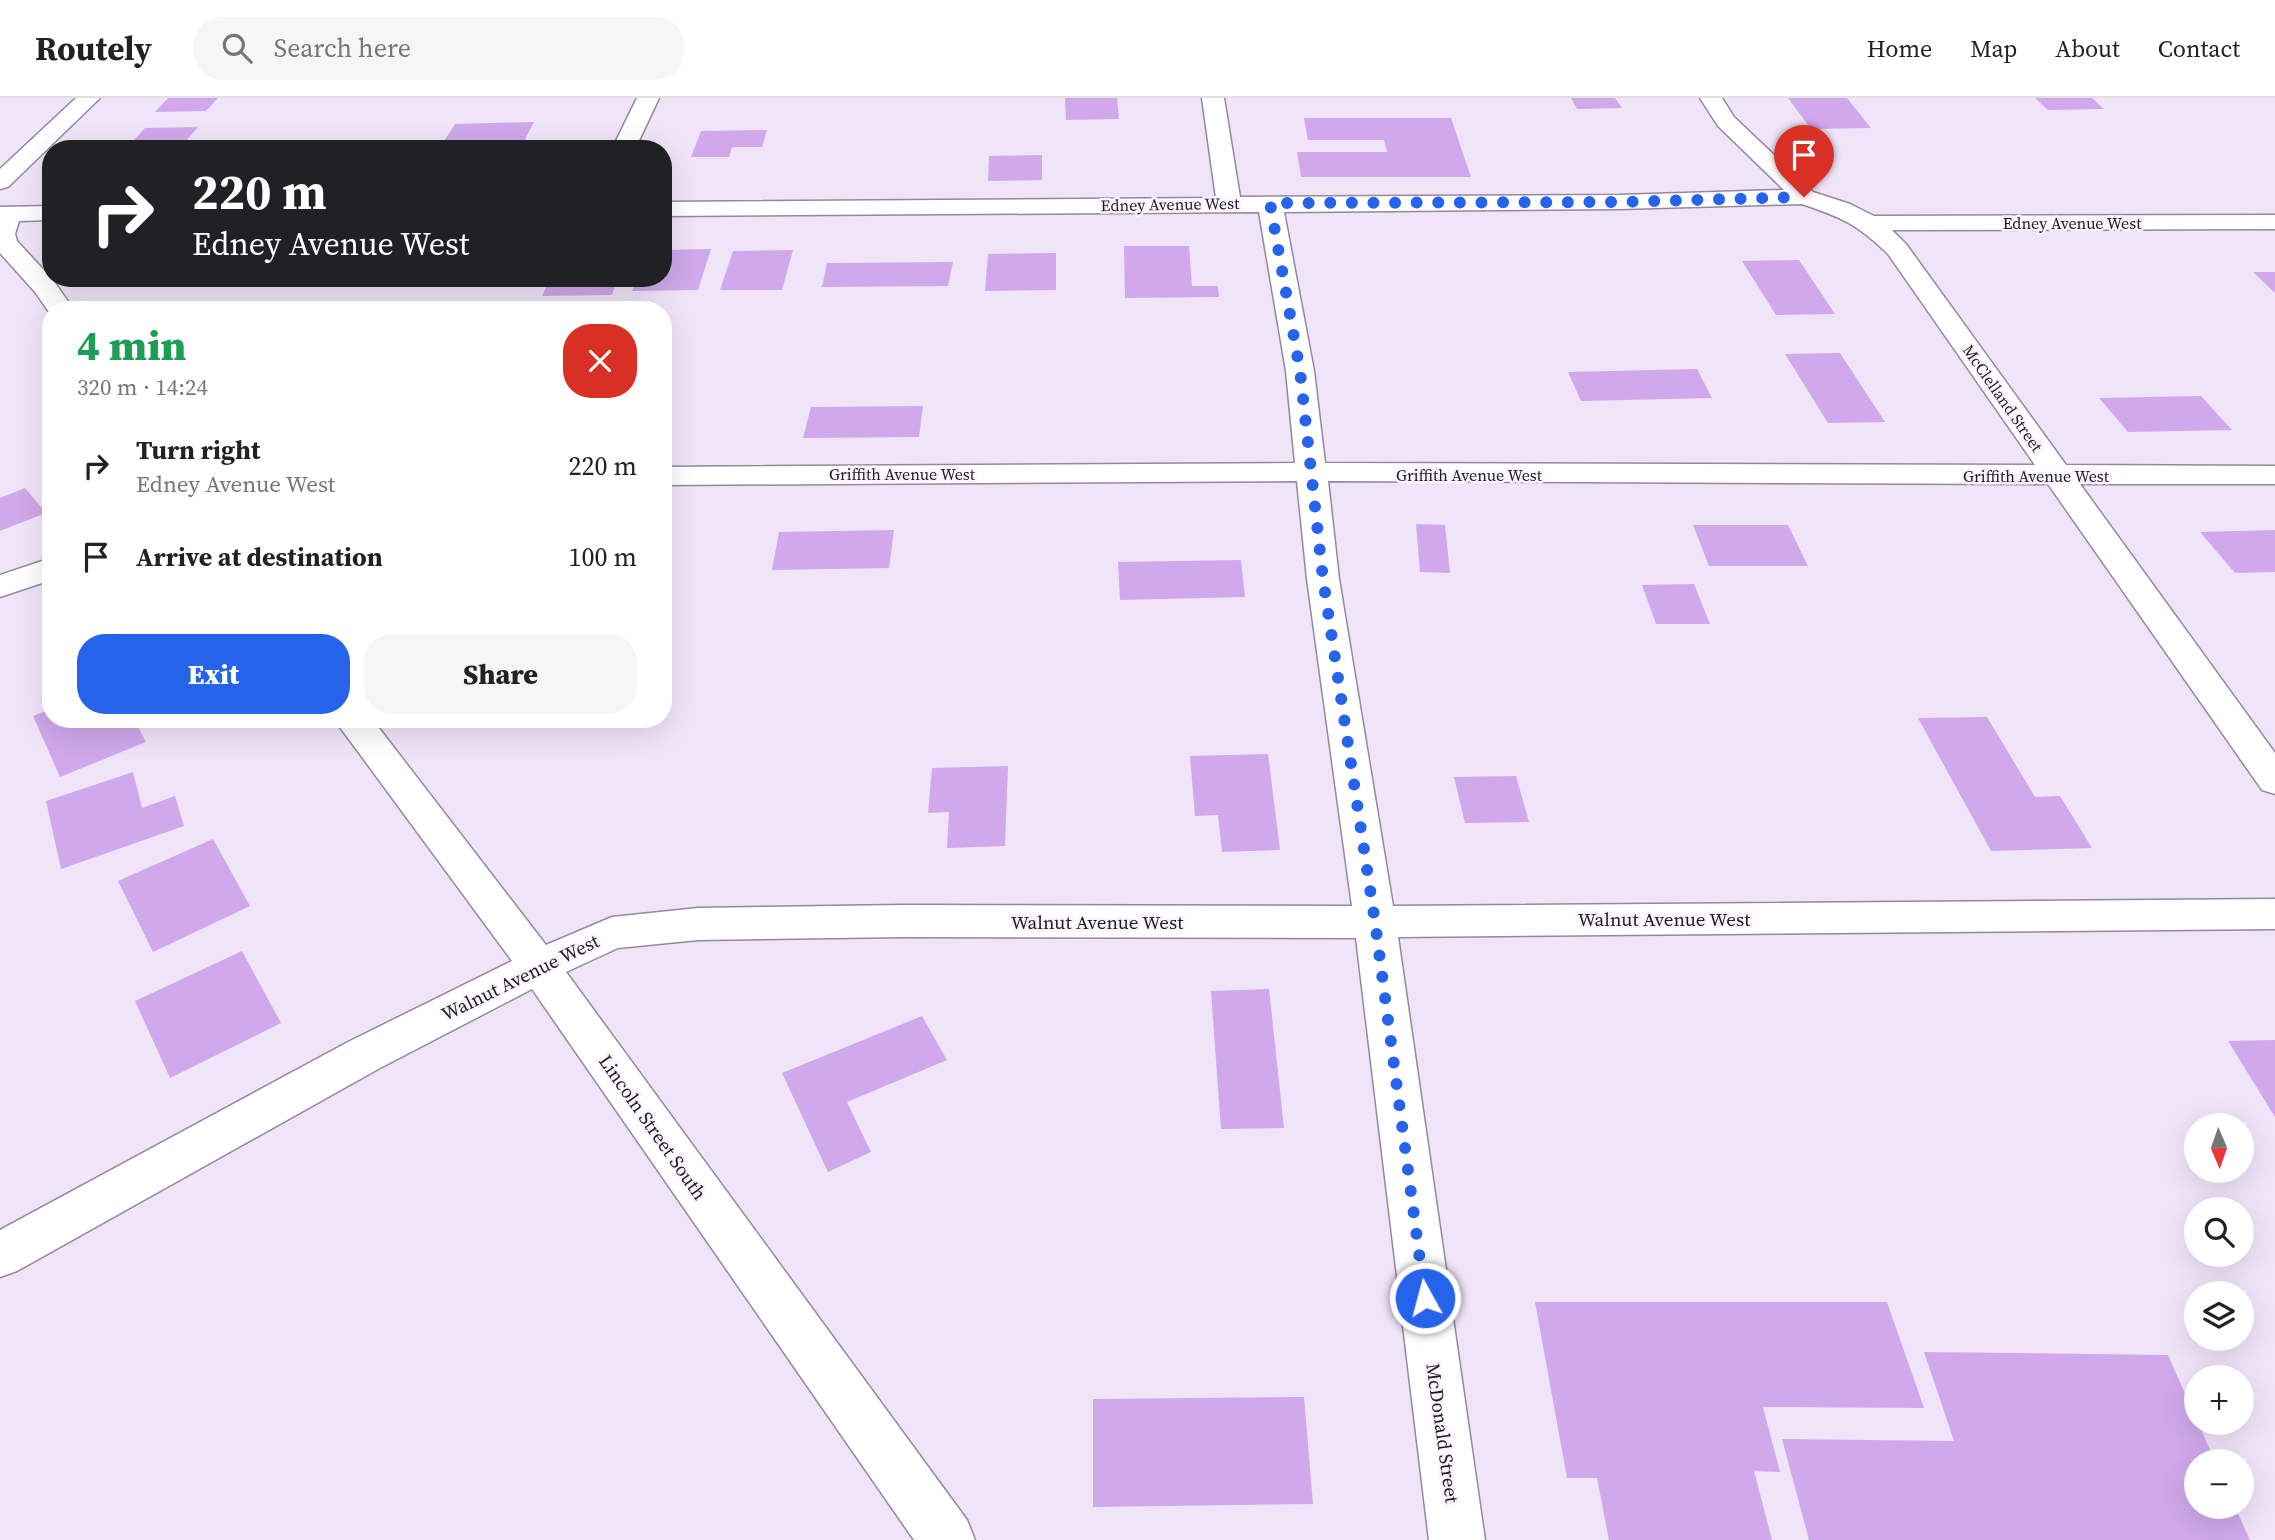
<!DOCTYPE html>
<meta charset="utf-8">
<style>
:root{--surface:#fff;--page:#f6f6f6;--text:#222;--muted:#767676;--line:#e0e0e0;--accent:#2563eb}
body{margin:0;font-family:"Source Serif 4",serif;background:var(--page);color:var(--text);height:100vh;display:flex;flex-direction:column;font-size:26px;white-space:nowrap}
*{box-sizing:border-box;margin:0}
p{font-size:23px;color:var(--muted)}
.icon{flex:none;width:38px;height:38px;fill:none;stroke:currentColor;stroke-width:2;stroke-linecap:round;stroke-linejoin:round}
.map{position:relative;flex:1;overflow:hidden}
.sheet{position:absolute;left:42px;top:203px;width:630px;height:427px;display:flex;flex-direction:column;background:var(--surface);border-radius:28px;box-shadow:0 7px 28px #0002}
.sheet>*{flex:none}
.guide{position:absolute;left:42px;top:42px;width:630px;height:147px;border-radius:28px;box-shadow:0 7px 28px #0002;background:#202124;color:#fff;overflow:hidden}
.needle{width:46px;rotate:178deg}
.fabs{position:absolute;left:2184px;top:1015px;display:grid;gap:14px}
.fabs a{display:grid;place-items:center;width:70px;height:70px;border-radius:50%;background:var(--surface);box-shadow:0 7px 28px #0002;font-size:35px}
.pin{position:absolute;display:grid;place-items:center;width:60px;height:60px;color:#fff;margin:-72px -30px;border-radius:50% 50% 50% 0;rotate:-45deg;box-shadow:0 0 7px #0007}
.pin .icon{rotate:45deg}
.me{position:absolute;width:77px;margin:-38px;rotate:353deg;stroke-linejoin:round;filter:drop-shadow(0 0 5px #0008)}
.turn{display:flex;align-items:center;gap:24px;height:147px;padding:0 35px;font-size:32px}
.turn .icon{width:91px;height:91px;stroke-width:2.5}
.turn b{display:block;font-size:49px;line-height:60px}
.round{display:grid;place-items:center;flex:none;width:74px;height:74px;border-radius:28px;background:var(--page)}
.summary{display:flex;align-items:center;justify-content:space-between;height:119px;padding:0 35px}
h1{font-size:42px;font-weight:800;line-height:52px;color:#1e9e55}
.cta{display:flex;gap:14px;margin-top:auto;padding:14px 35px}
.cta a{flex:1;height:80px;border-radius:28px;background:var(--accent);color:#fff;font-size:28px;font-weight:800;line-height:80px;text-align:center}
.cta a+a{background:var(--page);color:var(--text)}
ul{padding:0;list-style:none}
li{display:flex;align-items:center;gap:21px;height:91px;padding:0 35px}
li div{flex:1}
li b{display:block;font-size:26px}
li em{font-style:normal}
header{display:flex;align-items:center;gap:42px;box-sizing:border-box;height:98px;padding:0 35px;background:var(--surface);border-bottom:2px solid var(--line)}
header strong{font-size:33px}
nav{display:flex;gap:38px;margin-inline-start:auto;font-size:24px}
.search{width:490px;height:63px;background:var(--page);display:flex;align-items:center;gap:18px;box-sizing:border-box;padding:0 24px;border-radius:28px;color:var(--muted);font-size:26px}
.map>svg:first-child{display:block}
.building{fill:#d0a8eb}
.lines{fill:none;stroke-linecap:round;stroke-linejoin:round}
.minor-casing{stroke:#94899b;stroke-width:3}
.minor{fill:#fff;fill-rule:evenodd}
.route{stroke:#2563eb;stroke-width:12;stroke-dasharray:0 21.6}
.labels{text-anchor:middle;stroke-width:5;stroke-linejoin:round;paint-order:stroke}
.far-street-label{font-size:16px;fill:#1f1b22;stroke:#f9f4fd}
.street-label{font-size:19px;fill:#1f1b22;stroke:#f9f4fd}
</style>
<header>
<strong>Routely</strong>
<div class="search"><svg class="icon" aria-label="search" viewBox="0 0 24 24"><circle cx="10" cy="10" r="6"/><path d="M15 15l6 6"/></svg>Search here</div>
<nav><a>Home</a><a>Map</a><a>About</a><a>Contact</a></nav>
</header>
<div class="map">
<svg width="2275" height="1442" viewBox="0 0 2275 1442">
<rect width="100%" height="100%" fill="#f0e4f9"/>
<path class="building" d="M168,0H218L206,13L155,14Z
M1065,0H1117L1119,21L1066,22Z
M1571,0H1615L1622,10L1577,11Z
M1788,0H1847L1871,30L1811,31Z
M2035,0H2092L2104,11L2048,12Z
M1304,20H1451L1471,79H1301L1297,54H1387L1384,42H1308Z
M534,24L520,51H439L455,26Z
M198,29L179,51H126L145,30Z
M767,32L762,49H732L729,59H691L701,33Z
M1042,57V82L988,83L989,58Z
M1124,148H1189L1192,188H1218L1219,199L1125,200Z
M711,151L698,192L632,193L636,180H663V152Z
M793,152L782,192H720L733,153Z
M1056,155V192L985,193L988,156Z
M1799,162L1835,216L1776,217L1742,163Z
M953,164L948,188L822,189L827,165Z
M2253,174H2275V195Z
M550,180H618L612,197L542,198Z
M1840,255L1885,324L1828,325L1785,256Z
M1697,271L1712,300L1581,303L1568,274Z
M2201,298L2232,332L2128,334L2099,300Z
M923,308L919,339L803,340L811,309Z
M25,390L46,415L0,433V400Z
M1416,426L1445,427L1450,475L1420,474Z
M1693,427H1788L1808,468H1709Z
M894,432L889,470L772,472L779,434Z
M2275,432V474L2235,475L2200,434Z
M1241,462L1245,499L1120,502L1118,464Z
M1694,486L1710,526H1656L1642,487Z
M51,611V621H134L146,644L60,679L33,618Z
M1987,619L2035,699L2060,698L2092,750L1991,753L1918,620Z
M1268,656L1280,752L1222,754L1218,717L1195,718L1190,658Z
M1008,668L1005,748L947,750L949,714L928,715L932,670Z
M133,674L142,710L175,698L184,728L61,771L46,703Z
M1516,678L1529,724L1465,725L1454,679Z
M213,741L250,808L153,854L118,783Z
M242,853L281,925L170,980L135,903Z
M1269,891L1284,1030L1221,1031L1211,893Z
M922,918L947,962L847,1004L871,1054L828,1074L782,975Z
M2275,942V1019L2228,943Z
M1535,1204H1887L1924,1310L1763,1309L1780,1374L1754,1373L1772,1442H1609L1597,1380H1567Z
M1924,1254L2168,1257L2215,1363H2196V1409H2235L2250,1442H1809L1782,1341L1954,1343Z
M1304,1299L1313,1406L1093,1409V1301Z"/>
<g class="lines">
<g class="minor-casing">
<path id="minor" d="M76,0H100L8,89L0,91V71Z
M637,0H659L635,51H612Z
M1202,0H1224L1240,99L1619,97L1784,92L1718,28L1700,0H1722L1734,19L1813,94L1850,106L1874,118L2275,117V131L1892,132L1906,146L2066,367L2275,368V386H2080L2275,655V696L2262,692L2048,386L1328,383L1339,481L1393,808L2275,801V831L1398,839L1485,1442H1429L1356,840L903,839L698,842L618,850L566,874L967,1422L975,1442H914L532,891L380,970L17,1173L0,1179V1132L348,944L512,863L334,621H372L546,847L612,819L698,810L903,807L1352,808L1307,481L1297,383L663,387V369L1295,365L1286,273L1259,114L663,118V104L1216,100ZM1802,106C1843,120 1857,126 1888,156L2035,367L1325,365L1314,273L1284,114L1619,111Z
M51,108V122L19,123L15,136L17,143L53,182L74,212H51V217L35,194L0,155V109Z
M51,460V482L0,499V477Z"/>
</g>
<use href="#minor" class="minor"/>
</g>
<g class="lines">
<path class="route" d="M1425,1200L1375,824L1323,481L1300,273L1270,105L1619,104L1804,99"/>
</g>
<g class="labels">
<g class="far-street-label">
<text transform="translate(1170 106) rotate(-1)" y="6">Edney Avenue West</text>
<text x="2072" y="131">Edney Avenue West</text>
<text transform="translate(2003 300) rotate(55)" y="6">McClelland Street</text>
<text x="902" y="382">Griffith Avenue West</text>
<text x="1469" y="383">Griffith Avenue West</text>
<text x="2036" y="384">Griffith Avenue West</text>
</g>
<g class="street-label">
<text x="1664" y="828">Walnut Avenue West</text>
<text x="1097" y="831">Walnut Avenue West</text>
<text transform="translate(520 879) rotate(-26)" y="7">Walnut Avenue West</text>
<text transform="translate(653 1029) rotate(55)" y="7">Lincoln Street South</text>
<text transform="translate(1443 1335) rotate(82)" y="7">McDonald Street</text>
</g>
</g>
</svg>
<div class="fabs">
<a><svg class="needle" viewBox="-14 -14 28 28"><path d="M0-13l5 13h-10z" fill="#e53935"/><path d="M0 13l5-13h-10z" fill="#767676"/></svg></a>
<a><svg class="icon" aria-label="search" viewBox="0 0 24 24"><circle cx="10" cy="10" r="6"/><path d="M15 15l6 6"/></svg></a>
<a><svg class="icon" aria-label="layers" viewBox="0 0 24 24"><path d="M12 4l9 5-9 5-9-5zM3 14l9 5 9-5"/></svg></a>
<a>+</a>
<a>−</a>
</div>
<div class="pin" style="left:1804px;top:99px;background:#d93025"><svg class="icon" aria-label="arrive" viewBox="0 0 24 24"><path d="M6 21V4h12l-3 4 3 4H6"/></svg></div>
<svg class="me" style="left:1425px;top:1200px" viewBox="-20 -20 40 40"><circle r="17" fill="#2563eb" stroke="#fff" stroke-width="3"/><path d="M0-11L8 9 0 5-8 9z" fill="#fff"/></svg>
<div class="guide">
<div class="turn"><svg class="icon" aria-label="right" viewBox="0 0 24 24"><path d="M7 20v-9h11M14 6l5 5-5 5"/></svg><div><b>220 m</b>Edney Avenue West</div></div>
</div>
<section class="sheet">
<div class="summary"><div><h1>4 min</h1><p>320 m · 14:24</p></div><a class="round" style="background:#d93025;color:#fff"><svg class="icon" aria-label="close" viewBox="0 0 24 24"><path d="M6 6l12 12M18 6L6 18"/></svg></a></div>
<ul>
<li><svg class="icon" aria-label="right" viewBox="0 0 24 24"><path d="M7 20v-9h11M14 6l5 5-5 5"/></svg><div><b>Turn right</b><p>Edney Avenue West</p></div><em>220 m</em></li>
<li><svg class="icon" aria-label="arrive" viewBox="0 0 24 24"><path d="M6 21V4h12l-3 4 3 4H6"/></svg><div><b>Arrive at destination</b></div><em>100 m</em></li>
</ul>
<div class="cta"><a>Exit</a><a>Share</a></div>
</section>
</div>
